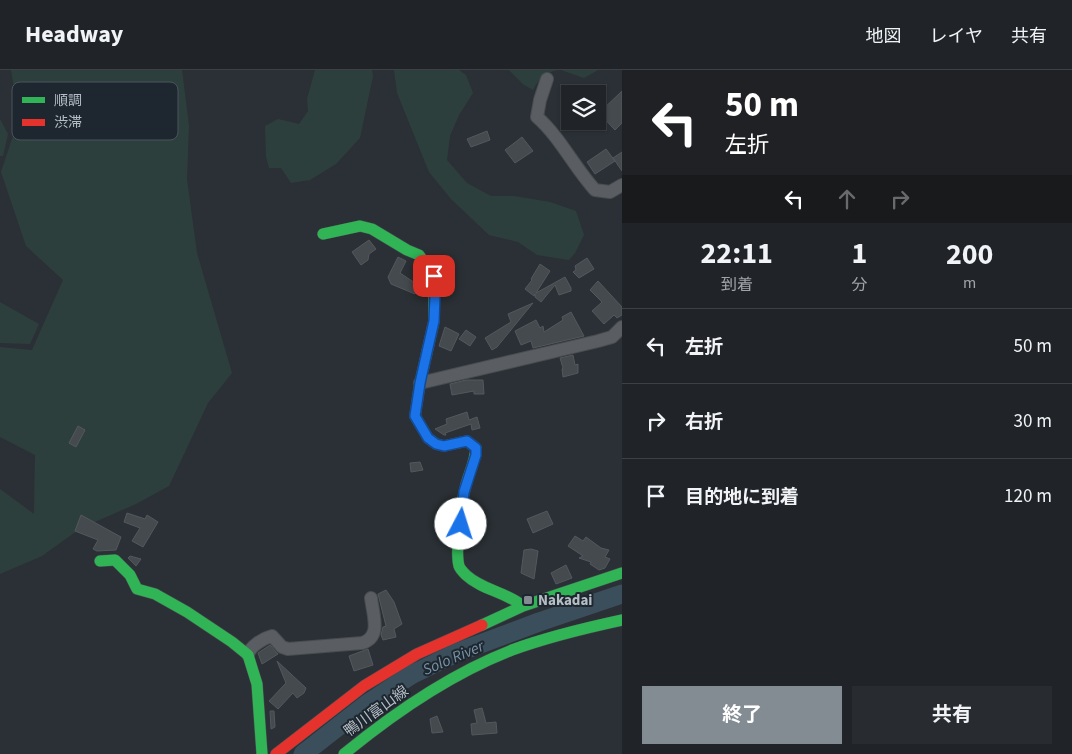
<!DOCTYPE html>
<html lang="ja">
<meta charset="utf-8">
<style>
:root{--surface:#202428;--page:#282c30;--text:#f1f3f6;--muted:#a2a4a8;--line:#3d4145;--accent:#848c93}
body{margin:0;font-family:"Source Sans 3","Noto Sans JP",sans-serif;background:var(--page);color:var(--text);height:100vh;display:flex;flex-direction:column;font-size:19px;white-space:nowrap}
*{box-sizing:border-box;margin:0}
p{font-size:16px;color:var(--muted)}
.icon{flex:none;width:28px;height:28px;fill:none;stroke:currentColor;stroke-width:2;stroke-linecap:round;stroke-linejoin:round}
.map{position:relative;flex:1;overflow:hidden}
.details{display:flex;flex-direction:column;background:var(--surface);width:450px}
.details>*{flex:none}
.top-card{background:#202124;color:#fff;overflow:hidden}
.buttons{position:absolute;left:561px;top:15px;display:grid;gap:10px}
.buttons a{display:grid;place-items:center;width:45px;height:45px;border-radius:0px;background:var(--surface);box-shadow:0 1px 4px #0004,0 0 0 1px var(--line);font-size:25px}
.pin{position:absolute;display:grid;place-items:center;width:42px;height:42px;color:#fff;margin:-21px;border-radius:10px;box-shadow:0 2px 8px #0006}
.me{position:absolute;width:55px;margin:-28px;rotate:5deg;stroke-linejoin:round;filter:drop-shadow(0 0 4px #0008)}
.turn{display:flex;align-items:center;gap:18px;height:105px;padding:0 20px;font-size:22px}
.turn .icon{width:65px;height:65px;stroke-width:2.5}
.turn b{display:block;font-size:35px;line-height:42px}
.lanes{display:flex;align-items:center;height:48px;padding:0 20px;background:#0003;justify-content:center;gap:25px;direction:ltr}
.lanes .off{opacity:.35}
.eta{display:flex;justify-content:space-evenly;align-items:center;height:85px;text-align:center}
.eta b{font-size:30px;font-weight:700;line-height:35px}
.primary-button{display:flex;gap:10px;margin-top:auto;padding:10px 20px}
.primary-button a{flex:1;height:58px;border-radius:0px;background:var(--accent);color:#fff;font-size:20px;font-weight:700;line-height:58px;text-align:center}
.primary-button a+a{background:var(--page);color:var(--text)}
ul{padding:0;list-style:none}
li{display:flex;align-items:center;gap:15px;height:75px;padding:0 20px;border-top:1px solid var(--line)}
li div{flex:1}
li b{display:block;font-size:19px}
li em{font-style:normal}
header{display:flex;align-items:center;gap:30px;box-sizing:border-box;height:70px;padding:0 25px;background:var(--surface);border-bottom:1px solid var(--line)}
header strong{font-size:24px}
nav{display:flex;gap:28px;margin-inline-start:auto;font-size:18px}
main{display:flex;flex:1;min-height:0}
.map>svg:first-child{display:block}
.green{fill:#2d3f3d}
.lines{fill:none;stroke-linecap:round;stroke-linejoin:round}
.river{stroke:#3b4e5c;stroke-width:19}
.building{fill:#454a4e;stroke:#52585d}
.street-casing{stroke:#484c50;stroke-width:14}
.fast-casing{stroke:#484c50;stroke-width:12}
.jam-casing{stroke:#484c50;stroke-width:12}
.street{stroke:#5a5e63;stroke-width:12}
.fast{stroke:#30b455;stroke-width:11}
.jam{stroke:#e5322d;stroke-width:11}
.route-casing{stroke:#114b97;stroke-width:12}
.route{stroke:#1a73e8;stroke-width:9}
.poi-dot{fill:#848c93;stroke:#1e272f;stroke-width:2}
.labels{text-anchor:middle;stroke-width:4;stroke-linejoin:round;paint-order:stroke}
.poi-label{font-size:15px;font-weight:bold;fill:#b5bdc5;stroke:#1e272f;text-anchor:start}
.street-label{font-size:15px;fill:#b5bdc5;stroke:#1e272f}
.water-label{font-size:16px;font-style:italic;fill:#7992a5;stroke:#1e272f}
.key{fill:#1e272f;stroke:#4b545c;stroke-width:1}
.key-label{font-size:14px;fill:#b5bdc5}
</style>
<header>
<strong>Headway</strong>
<nav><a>地図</a><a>レイヤ</a><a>共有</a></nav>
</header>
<main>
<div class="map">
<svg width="622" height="684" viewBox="0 0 622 684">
<rect width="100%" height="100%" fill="#2a3035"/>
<path class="green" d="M11,0H182L189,56L187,109L197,183L232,303L208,333L169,416L136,434L81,458L42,486L0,504V419L34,444L35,385L0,367V277L32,280L63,210L26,176L1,102L19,48Z
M315,0H372L373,6L360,68L336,94L310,110L291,113L281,98H269L266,87L265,56L278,49L299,54L308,41L307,29Z
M394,0H459L466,5L473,23L459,45L450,66L447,90L467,113L491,126H514L550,132L576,141L584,165L575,183L569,190L537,185L518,172L489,165L451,129L429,102L397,23Z
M509,0H558C545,2 539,9 533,20L524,15Z
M561,0H598L584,8Z
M0,49L8,64L3,86H0Z
M0,232L39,254L30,274L0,273Z"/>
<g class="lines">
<path class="river" d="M303,684L367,634L411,605L456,583L539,552L622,524"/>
</g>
<path class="building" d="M622,21V53L615,60L599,43Z
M487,61L490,70L471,77L467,69Z
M522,67L533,81L515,93L505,80Z
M606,79L615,91L595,104L587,92Z
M622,82V101L613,88Z
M369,170L376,179L369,184L368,190L361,195L352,182Z
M398,187L406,191L400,203L418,215L415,224L391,214L388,207Z
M587,188L594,199L579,208L573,202L576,200L575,196Z
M540,194L550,201L536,223L565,207L571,218V221L559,225L555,215L541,232L535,227V224L534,226L525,219L532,210L531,209Z
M598,211L622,237V245L617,248L614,245L604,254L592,241L602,232L590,220Z
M533,233L497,277L492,280L485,268L511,252L508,244Z
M571,242L584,266L533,278L531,271L521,275L515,261L536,250L540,258L543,256L544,262L563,250L562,247Z
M445,257L459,264L451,281L439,276Z
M466,260L476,267L470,276L459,269Z
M573,285L575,295L578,294V303L563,307L562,299L563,298L560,288Z
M466,310H483L484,324H474V321L452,325L450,314Z
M467,342L469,350L477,347L480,358L472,360L471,354L445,363L446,365H444L435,359L447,354L446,349Z
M78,356L85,360L76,377L69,373Z
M420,392L423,400L411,402L410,393Z
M547,441L553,454L533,463L527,449Z
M127,443L145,449L147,445L158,452L143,477L132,471L140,458L124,452Z
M81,445L121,467L116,480L97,481L93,479L98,470L75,461Z
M575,466L583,471L586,467L601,478L609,480L605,487L610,489L605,498L599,500L590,494L591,492L579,488L583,486L568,476Z
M531,479L538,481L534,509L521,503L524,480Z
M130,486L141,489L136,496L128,488Z
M566,495L572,508L556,514L551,503Z
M386,520L394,532L402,554L394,559L396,567L383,570L381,565L383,557L386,556L378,524Z
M270,575L278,584L262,594L258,583Z
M368,579L373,595L354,601L349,586Z
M277,591L306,618L304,623L297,628L293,623L278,639L269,631L286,613Z
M482,638L486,653L496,652L497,663L472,665L471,654L477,653L474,640Z
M270,641H274L275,657L271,659Z
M437,646L443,662L432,663L430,649Z"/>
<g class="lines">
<g class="street-casing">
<path id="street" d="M547,9L540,30L537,47C560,67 574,97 595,120L610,122L622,115
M420,313L598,271L612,267L622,257
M248,585C250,576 264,568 272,566L282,577L288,579L362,573C382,567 373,545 371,528"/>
</g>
<g class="fast-casing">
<path id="fast" d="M323,164L360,156L372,159L407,180L419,185L434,206V251L420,313L415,346L428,368L436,374L444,376L467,371L476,378C475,393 468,405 465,419C461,434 455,481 459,496C460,499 463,502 466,505C482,520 506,522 523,536
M100,491L115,490L130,505L137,519L155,524L187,542L232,572L248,585L257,614L262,684
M482,555L523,536L622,503
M344,684C395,642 450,604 512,580C547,567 585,558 622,550"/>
</g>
<g class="jam-casing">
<path id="jam" d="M276,684L364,616L417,584L482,555"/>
</g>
<use href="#street" class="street"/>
<use href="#fast" class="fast"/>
<use href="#jam" class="jam"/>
</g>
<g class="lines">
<g class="route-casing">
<path id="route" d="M434,206L435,226L434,251L420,313L415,346L428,368L436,374L444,376L467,371L476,378V385L464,422L461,454"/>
</g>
<use href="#route" class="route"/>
</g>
<rect class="poi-dot" x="523" y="525" width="10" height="10" rx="2.5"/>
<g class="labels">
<g class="poi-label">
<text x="538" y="535">Nakadai</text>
</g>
<g class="street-label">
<text transform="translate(376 641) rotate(-36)" y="5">鴨川富山線</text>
</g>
<g class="water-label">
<text transform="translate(453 587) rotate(-23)" y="6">Solo River</text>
</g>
</g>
<rect x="12" y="12" width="166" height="58" rx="8" class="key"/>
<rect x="22" y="27" width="23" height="6" fill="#30b455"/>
<rect x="22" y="49" width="23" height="7" fill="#e5322d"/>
<g class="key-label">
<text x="54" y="35">順調</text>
<text x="54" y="57">渋滞</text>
</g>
</svg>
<div class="buttons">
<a><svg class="icon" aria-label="layers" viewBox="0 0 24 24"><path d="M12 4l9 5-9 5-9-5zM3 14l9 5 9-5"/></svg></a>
</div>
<div class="pin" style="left:434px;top:206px;background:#d93025"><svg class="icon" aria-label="arrive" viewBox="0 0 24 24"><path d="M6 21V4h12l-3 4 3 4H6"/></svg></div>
<svg class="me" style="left:461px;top:454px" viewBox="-20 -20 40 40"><circle r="19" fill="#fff"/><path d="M0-13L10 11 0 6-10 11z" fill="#1a73e8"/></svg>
</div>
<section class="details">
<div class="top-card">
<div class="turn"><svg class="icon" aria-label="left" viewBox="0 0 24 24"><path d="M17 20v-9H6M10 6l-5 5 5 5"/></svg><div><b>50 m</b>左折</div></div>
<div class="lanes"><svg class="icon" aria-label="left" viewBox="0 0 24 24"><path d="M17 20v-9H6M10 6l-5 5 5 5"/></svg><svg class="icon off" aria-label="ahead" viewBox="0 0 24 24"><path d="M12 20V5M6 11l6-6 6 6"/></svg><svg class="icon off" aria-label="right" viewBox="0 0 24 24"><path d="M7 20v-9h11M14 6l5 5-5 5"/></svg></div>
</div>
<div class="eta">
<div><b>22:11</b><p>到着</p></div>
<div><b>1</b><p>分</p></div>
<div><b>200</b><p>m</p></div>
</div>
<ul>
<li><svg class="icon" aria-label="left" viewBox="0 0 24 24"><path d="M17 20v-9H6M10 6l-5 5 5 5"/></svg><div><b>左折</b></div><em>50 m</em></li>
<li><svg class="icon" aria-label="right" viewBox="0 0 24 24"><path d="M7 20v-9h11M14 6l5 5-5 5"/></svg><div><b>右折</b></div><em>30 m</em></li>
<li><svg class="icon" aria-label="arrive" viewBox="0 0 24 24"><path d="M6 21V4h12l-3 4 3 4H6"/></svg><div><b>目的地に到着</b></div><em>120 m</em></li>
</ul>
<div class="primary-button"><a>終了</a><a>共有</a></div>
</section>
</main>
